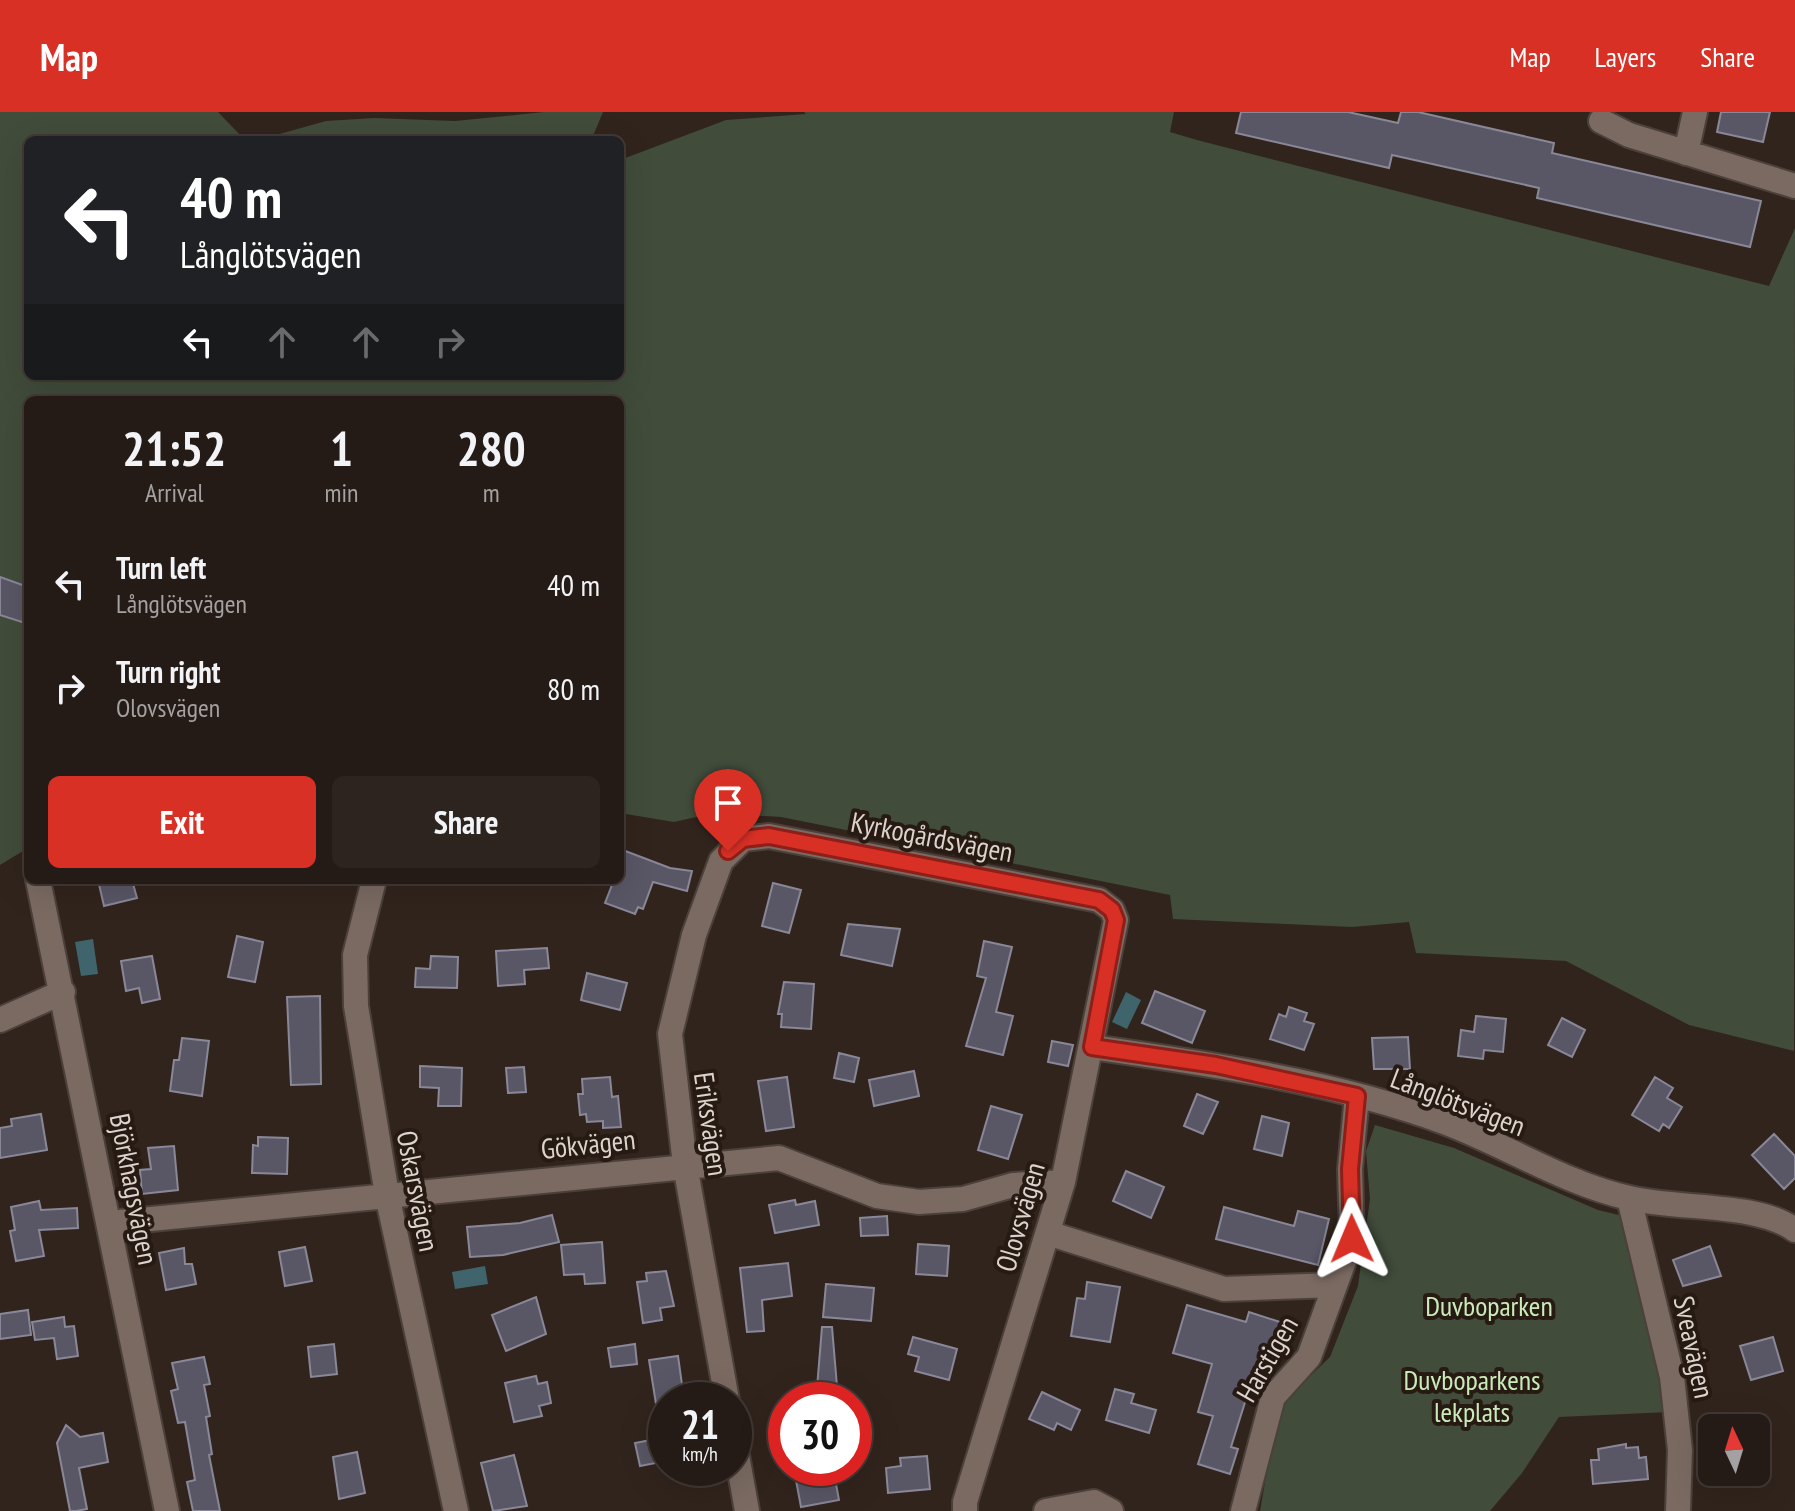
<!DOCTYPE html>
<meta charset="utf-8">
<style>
:root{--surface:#251b16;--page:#2d241f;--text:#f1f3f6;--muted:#a3a1a1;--line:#423935;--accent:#d93025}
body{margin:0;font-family:"PT Sans Narrow",sans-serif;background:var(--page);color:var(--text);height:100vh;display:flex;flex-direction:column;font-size:30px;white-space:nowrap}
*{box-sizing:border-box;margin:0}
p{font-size:26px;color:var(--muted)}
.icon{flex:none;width:44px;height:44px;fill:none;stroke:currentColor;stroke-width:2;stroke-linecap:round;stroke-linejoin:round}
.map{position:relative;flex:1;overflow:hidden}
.drawer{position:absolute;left:24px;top:284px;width:600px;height:488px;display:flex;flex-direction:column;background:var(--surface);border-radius:12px;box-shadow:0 8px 32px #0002,0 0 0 2px var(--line)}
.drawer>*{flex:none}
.guide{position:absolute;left:24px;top:24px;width:600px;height:244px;border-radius:12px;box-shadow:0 8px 32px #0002,0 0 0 2px var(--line);background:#202124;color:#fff;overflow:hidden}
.needle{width:52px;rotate:356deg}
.tools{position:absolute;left:1698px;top:1302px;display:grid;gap:16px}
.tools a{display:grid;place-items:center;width:72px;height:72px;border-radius:12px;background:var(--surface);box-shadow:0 8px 32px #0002,0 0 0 2px var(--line);font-size:40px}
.speed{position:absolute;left:648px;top:1270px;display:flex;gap:16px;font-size:40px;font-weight:700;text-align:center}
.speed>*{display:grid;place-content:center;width:104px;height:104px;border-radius:50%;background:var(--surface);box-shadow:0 8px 32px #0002,0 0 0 2px var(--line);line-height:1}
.speed small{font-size:20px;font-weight:400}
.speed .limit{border:12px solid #d22;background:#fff;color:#111}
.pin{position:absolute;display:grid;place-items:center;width:68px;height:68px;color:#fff;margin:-82px -34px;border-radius:50% 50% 50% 0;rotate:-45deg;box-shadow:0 0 8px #0007}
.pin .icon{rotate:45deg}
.me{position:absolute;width:88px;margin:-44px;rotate:359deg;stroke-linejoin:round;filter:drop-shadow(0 0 6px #0008)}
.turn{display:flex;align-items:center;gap:28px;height:168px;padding:0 24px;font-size:36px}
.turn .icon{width:104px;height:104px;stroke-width:2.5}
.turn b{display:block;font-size:56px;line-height:68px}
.lanes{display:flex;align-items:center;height:76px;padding:0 24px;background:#0003;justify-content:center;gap:40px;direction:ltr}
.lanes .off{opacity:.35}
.eta{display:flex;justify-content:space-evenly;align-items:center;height:136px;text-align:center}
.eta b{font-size:48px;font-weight:700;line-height:56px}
.cta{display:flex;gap:16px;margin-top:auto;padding:16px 24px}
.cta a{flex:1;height:92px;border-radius:12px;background:var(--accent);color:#fff;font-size:32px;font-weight:700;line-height:92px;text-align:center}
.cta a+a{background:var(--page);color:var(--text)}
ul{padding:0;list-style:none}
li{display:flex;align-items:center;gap:24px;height:104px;padding:0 24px}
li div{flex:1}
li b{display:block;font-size:30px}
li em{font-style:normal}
header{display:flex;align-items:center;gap:48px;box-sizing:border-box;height:112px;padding:0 40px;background:var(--accent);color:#fff}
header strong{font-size:38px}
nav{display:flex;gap:44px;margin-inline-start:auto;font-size:28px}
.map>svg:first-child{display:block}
.green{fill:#414c3b}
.water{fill:#3f646b}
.building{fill:#595766;stroke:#898798;stroke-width:2}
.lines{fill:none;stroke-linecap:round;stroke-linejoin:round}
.minor-casing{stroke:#4c403b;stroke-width:28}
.minor{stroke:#7a6a62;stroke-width:24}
.route-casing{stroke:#8d1f18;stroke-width:20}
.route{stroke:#d93025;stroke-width:14}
.labels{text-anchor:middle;stroke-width:8;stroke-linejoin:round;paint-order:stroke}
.street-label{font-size:28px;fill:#dcd3ce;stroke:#271a13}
.park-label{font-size:28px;fill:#c9eab9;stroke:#271a13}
</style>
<header>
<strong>Map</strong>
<nav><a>Map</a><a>Layers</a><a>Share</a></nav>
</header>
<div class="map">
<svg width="1795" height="1399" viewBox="0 0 1795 1399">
<rect width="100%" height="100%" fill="#31241d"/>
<path class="green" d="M0,0H218L245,28H28V264H620V48L726,8L806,2L804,0H1174L1170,20L1197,28L1769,174L1795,116L1794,939L1689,913L1566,849L1416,841L1409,810L1352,815L1173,807L1170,783L781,705L714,701L674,710L620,701V288H28V736L0,753Z
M544,0H603L593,24L596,28H258L326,9L374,6L455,9Z
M1375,1013L1454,1036L1598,1098L1623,1104L1669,1300L1559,1305L1522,1361L1490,1399H1260L1278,1295L1330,1245L1358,1174L1370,1087L1366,1039Z"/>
<path class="water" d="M93,827L98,862L81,864L75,830Z
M1126,880L1141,888L1127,917L1112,910Z
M485,1154L488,1172L455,1177L452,1160Z"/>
<path class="building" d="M1241,0H1348L1398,11L1401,0H1418L1554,31L1552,41L1761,89L1750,135L1537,86L1539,76L1392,43L1389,56L1236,21Z
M1721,0H1770L1763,30L1717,20Z
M0,465L28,475V512L0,503Z
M620,737L670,756L692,759L687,779L653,770L643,797L638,795L635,802L605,791L614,768H620Z
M98,768H132L137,786L104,794Z
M773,771L801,778L789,821L762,814Z
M848,812L900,817L892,854L841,843Z
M237,824L263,830L255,870L228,865Z
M984,829L1012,835L996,900L1013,904L1003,943L966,934L986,866L977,864Z
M547,836L549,856L524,858L525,872L498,874L496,839Z
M152,844L160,887L142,891L139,876L126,879L121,849Z
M431,844L458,845L457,876L415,875L416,856L430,857Z
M587,861L627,871L620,898L581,888Z
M784,870L814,872L811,917L781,915L782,902H778Z
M1155,879L1205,899L1192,931L1142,911Z
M320,884L321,972L291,973L287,885Z
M1289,895L1307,901L1304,909L1314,912L1304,938L1270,927L1279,902L1286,905Z
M1476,904L1506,907L1503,940L1484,938L1483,947L1458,944L1461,918L1474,920Z
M1562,906L1585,918L1572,945L1548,933Z
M1408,925L1410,957H1374L1372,926Z
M182,926L209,929L202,984L170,979L174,948H179Z
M1052,929L1073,933L1068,954L1048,950Z
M839,941L859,946L854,970L834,966Z
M420,954L462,956L461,994H438L439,976L420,975Z
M524,955L526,980L508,981L506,956Z
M914,959L919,984L874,994L869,968Z
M610,965L612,985L618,984L621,1015L603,1016V1009L587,1010L586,1002L580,1003L578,982H583L582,967Z
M787,965L794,1015L766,1019L758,969Z
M1655,965L1673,976L1667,986L1682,995L1669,1016L1663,1012L1659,1019L1632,1003Z
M1197,982L1218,990L1203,1022L1184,1014Z
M991,994L1022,1003L1008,1047L978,1038Z
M41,1002L47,1038L0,1046V1016L12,1014L11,1007Z
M1262,1004L1289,1011L1282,1044L1254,1037Z
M1774,1022L1795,1044V1066L1784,1077L1752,1043Z
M258,1025L288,1026L287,1062L252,1061L253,1033L258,1034Z
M174,1034L178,1078L142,1082L140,1058L151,1057L148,1036Z
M1126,1059L1164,1075L1151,1106L1113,1089Z
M795,1088L796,1093L815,1089L819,1113L775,1121L769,1093Z
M39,1089L41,1098L77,1096L78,1116L39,1118L44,1144L16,1149L10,1119L15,1118L11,1095Z
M1224,1095L1294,1114L1298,1099L1329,1107L1318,1153L1216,1127Z
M552,1103L559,1130L503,1143L470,1145L467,1115L520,1111Z
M887,1104L888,1123L861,1124L860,1106Z
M602,1130L605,1171L585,1172L584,1162L564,1163L561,1133Z
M918,1132L949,1134L947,1164L916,1162Z
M1710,1134L1721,1164L1683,1174L1673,1148Z
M305,1135L312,1169L285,1174L279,1140Z
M184,1136L185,1152H192L196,1172L166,1178L159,1141Z
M788,1151L792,1184L762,1188L764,1219L747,1220L740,1156Z
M666,1159L674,1194L660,1196L662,1208L643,1211L637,1170L647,1169L646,1161Z
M1087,1170L1120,1175L1110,1230L1071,1224L1077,1186L1085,1187Z
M826,1172L874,1176L871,1209L823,1205Z
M536,1185L546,1222L506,1239L492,1203Z
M1187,1193L1246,1210L1249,1200L1283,1211L1268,1258L1256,1255L1231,1335L1238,1337L1230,1362L1198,1352L1213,1304L1198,1300L1212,1252L1173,1241Z
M28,1198L31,1223L0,1227V1202Z
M64,1205L65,1215L74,1214L78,1244L57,1247L54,1226L35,1228L32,1210Z
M822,1215H832L838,1286L816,1288Z
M913,1225L957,1237L949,1268L915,1259L919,1245L908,1242Z
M1773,1225L1783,1259L1751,1268L1740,1234Z
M334,1232L337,1262L311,1265L308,1235Z
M635,1232L637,1252L611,1255L608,1236Z
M678,1244L684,1287L656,1292L649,1248Z
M204,1245L210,1272L204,1273L210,1304L206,1305L212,1342L209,1343L220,1399H193L187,1370L195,1368L185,1310L178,1311L171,1279L178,1277L172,1251Z
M536,1264L538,1272L547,1270L551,1291L539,1294L542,1304L514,1310L505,1271Z
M1115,1277L1134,1282L1131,1291L1156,1298L1149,1321L1106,1308Z
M1042,1280L1080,1298L1071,1318L1057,1311L1054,1318L1029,1307Z
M66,1313L80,1325L103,1321L108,1350L79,1356L87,1397L76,1399H70L57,1331Z
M666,1325V1349L640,1354L635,1331Z
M1626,1332V1336L1638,1335L1639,1346L1646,1345L1648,1367L1593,1372L1591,1348H1599L1598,1337Z
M357,1340L365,1381L339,1387L333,1345Z
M514,1343L527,1394L493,1399L481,1351Z
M927,1344L930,1377L888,1381L886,1356L901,1354L900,1346Z
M833,1356L839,1388L801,1395L795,1363Z"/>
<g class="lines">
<g class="minor-casing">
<path id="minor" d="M1601,9L1629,23L1795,74
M1686,41L1695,0
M38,768L167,1399
M374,768L355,843L356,894L387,1083L456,1399
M0,908L63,880
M1092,935C1210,952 1332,969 1444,1010C1506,1033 1563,1071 1629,1086C1678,1098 1757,1090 1795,1118
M1629,1086L1672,1265L1680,1338L1678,1399
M110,1111L779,1046L877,1084L919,1090L963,1087L1013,1073L1063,1070
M1048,1121L1224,1177L1335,1173
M727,1288L685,1053L670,922L694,823L721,749L743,727L769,724L1099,788L1112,798L1116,808L1063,1070L965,1390V1399
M734,1326L747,1399
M1046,1399L1094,1390L1111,1399
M1243,1399L1273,1285L1309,1245L1352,1127L1350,1057L1357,984"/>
</g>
<use href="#minor" class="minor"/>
</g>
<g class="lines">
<g class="route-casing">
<path id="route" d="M728,739L743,727L769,724L1099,788L1112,798L1116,808L1092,935L1216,953L1357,984L1350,1057L1352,1127"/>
</g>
<use href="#route" class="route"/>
</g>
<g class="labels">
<g class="street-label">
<text transform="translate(932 725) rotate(11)" y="10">Kyrkogårdsvägen</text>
<text transform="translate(1458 990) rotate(21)" y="10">Långlötsvägen</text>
<text transform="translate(711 1012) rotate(82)" y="10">Eriksvägen</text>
<text transform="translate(588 1032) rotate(-6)" y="10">Gökvägen</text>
<text transform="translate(134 1077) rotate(79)" y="10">Björkhagsvägen</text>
<text transform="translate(418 1079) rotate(79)" y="10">Oskarsvägen</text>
<text transform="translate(1020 1105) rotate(-74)" y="10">Olovsvägen</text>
<text transform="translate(1694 1235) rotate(78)" y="10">Sveavägen</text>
<text transform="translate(1267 1247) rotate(-60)" y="10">Harstigen</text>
</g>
<g class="park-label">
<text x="1489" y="1204">Duvboparken</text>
<text x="1472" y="1278">Duvboparkens<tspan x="1472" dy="32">lekplats</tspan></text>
</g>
</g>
</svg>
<div class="tools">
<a><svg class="needle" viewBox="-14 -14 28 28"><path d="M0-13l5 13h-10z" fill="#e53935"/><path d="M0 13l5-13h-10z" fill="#a3a1a1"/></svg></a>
</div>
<div class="speed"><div>21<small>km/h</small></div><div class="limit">30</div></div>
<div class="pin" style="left:728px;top:739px;background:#d93025"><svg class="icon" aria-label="arrive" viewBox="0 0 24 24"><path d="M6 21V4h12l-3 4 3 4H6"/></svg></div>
<svg class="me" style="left:1352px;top:1127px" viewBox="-20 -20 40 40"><path d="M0-17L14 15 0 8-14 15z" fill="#d93025" stroke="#fff" stroke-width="4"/></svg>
<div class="guide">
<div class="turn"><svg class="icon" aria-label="left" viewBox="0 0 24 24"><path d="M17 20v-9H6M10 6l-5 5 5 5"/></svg><div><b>40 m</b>Långlötsvägen</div></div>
<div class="lanes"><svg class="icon" aria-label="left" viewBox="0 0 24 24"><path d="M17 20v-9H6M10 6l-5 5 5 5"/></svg><svg class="icon off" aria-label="ahead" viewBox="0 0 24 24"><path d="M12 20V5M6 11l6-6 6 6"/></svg><svg class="icon off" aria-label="ahead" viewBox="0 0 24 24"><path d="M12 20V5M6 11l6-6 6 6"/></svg><svg class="icon off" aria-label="right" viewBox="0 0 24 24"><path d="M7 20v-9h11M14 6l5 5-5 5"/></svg></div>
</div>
<section class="drawer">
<div class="eta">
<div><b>21:52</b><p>Arrival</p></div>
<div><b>1</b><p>min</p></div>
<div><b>280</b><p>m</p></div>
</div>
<ul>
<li><svg class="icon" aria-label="left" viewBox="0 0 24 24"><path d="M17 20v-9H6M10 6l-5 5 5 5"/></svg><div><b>Turn left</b><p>Långlötsvägen</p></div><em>40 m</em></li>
<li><svg class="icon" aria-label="right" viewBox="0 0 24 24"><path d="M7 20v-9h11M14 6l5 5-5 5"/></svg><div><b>Turn right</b><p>Olovsvägen</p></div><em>80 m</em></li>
</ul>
<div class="cta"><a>Exit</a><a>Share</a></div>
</section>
</div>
